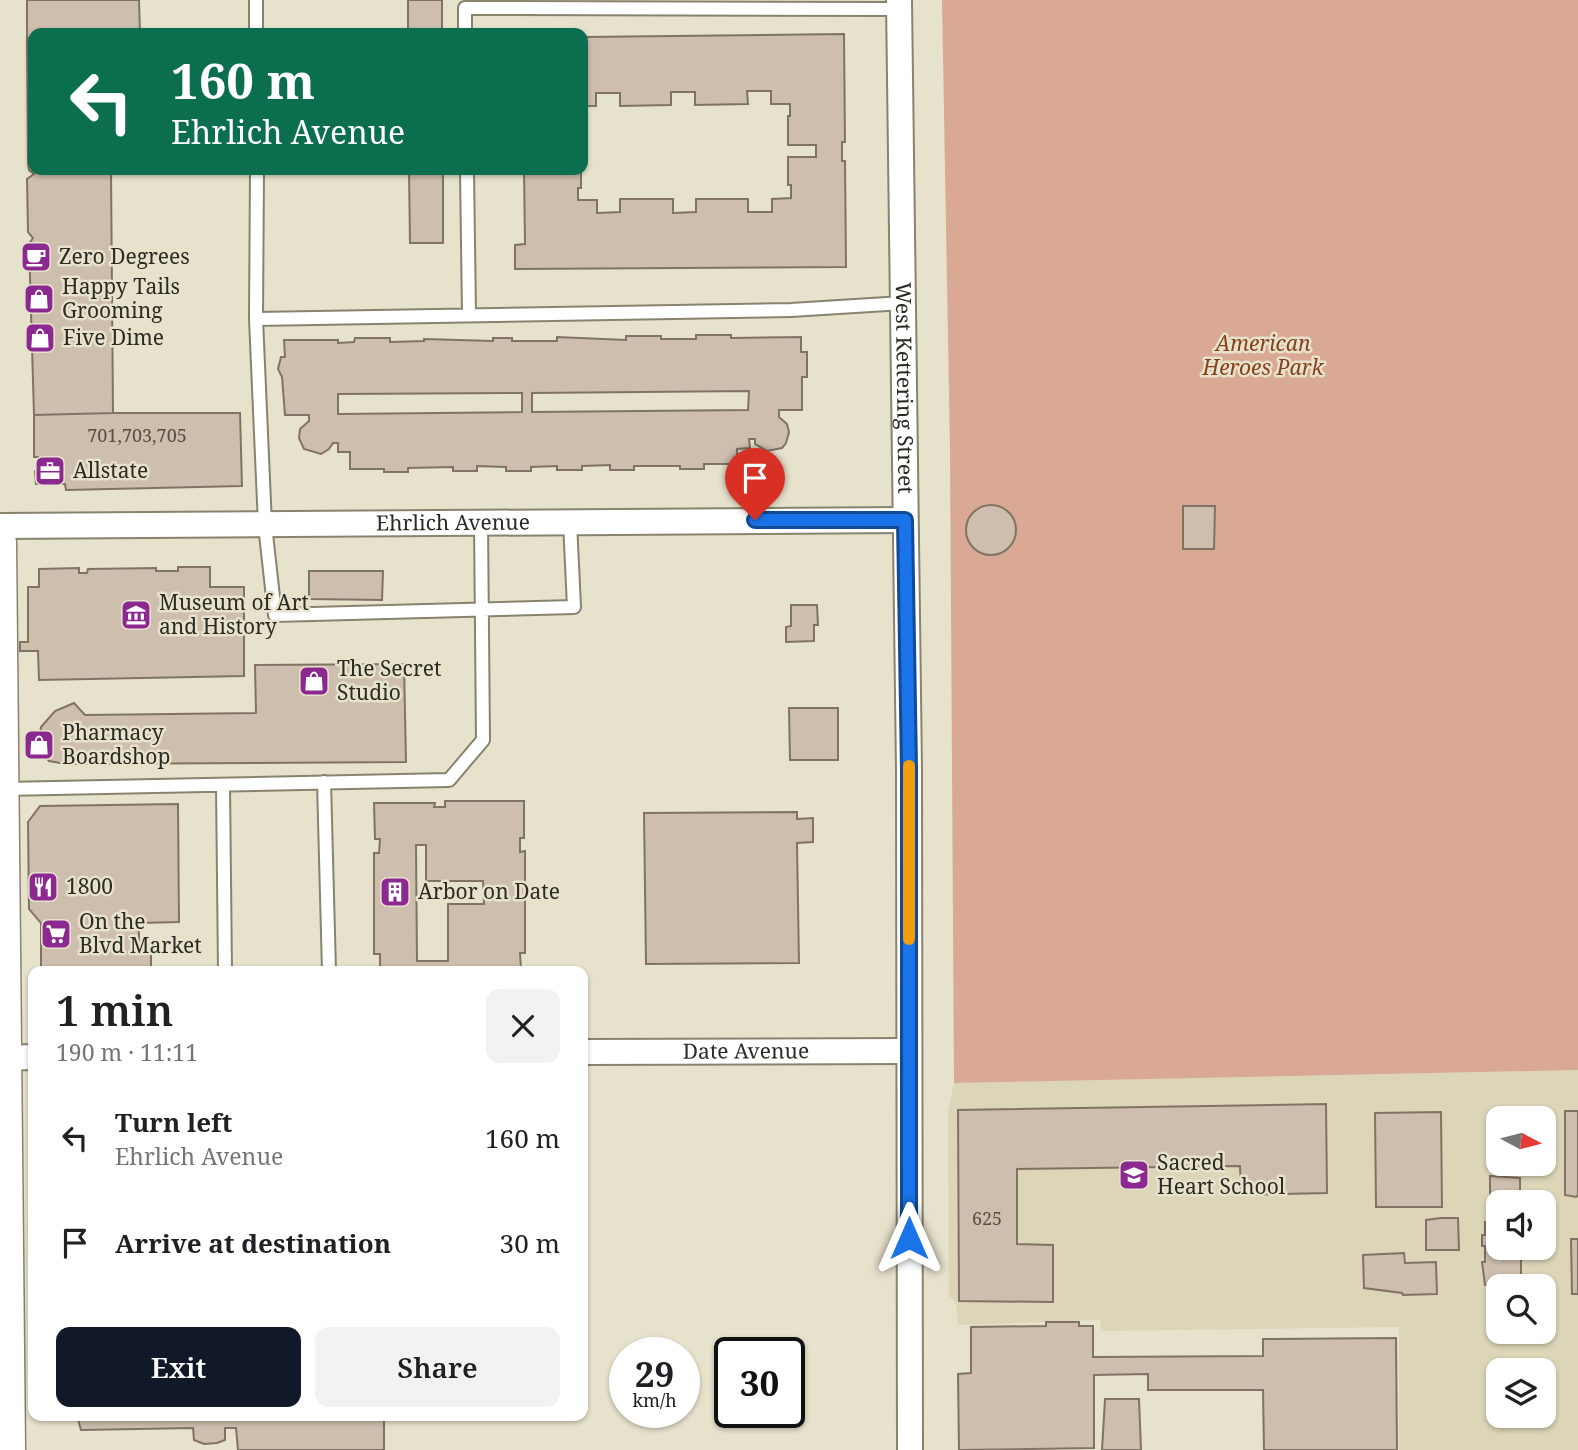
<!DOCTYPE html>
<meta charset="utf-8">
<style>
:root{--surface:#fff;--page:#f2f2f2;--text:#202124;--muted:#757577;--accent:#111827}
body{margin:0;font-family:"Noto Serif",serif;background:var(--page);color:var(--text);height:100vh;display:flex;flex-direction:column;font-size:26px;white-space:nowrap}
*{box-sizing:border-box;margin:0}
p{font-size:23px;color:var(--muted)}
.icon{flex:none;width:38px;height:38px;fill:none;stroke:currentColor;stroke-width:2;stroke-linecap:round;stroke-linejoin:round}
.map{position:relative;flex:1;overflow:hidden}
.side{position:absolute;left:28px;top:966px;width:560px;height:455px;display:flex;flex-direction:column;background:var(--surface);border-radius:14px;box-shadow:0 2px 5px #0004}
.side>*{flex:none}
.banner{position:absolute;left:28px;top:28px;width:560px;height:147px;border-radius:14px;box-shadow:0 2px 5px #0004;background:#0b6e4f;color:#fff;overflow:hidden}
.needle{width:46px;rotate:97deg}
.buttons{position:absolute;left:1486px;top:1106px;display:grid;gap:14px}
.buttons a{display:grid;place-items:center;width:70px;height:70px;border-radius:14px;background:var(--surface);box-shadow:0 2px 5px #0004;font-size:35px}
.speed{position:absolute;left:609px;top:1337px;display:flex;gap:14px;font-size:35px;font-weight:700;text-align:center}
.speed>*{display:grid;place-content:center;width:91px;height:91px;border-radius:50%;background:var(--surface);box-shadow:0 2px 5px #0004;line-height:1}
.speed small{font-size:18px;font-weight:400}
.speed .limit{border:4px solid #111;border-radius:10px;background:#fff;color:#111}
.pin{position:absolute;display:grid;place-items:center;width:60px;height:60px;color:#fff;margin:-72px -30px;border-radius:50% 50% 50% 0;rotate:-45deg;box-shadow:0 0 7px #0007}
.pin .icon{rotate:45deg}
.me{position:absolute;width:77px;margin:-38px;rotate:0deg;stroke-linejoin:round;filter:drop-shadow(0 0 5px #0008)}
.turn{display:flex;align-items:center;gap:24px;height:147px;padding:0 28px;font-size:32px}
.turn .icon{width:91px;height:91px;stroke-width:2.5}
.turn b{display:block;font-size:49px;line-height:60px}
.round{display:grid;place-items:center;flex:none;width:74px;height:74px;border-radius:14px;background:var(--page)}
.overview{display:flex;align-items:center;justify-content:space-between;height:119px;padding:0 28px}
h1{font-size:42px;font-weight:600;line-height:52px}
.button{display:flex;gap:14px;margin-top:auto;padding:14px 28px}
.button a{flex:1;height:80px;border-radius:14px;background:var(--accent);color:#fff;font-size:28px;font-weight:600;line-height:80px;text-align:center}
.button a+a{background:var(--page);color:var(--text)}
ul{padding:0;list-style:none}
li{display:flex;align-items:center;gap:21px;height:105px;padding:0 28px}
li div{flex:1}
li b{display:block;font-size:26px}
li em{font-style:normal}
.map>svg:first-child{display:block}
.built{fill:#dcd5b8;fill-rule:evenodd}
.green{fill:#d9a995}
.building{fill:#cdbead;stroke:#817363;stroke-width:2;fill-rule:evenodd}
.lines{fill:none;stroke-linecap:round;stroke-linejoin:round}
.service-casing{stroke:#88836f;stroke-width:16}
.minor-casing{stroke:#88836f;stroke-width:28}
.tertiary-casing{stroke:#88836f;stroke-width:35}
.service{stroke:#fff;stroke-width:12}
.minor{stroke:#fff;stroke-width:24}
.tertiary{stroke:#fff;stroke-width:32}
.route-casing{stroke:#114b97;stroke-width:18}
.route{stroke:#1a73e8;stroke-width:12}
.slow{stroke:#f59e0b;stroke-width:12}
.labels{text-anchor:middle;stroke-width:5;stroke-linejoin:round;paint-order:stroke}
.number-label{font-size:18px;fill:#544f45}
.poi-label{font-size:21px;fill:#2c2a22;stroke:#e7e2cc;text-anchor:start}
.park-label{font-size:21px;font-style:italic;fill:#883f1c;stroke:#e7e2cc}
.street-label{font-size:21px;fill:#2c2a22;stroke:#e7e2cc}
</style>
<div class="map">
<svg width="1578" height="1450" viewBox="0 0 1578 1450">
<rect width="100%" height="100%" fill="#e7e2cc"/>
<path class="built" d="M1578,1070V1450H1399V1327L1101,1331L1100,1320L958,1325L956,1302L949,1296L948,1112L954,1083ZM1498,1118H1544V1164H1498ZM1498,1202H1544V1248H1498ZM1498,1286H1544V1332H1498ZM1498,1370H1544V1416H1498Z"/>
<path class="green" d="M942,0H1578V1070L954,1083L950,449Z"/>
<path class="building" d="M27,0H139L140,33H33V38H27Z
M408,0H442V33H408Z
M844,34L845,142H842V161H845L846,267L515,269V245L525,244L524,170H581V188H578V200H597V213L620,212V199H673V213L696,212V199H748V212H772V199L791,198V185H788V157H816V145H788V116H790V104H771V91H747L748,104L695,105V92H671V105L620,106V93H596V106H583V37Z
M27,38H33V163H28Z
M28,163H33V170H111L113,413L34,415L29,244L33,238L28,232L27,179L34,174L29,170Z
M409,170H443V243H410Z
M696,335H731V338L801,337V352H807V377H802V410H779V417L787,424L789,432L786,443L782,448L767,451L755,444V439H749L750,448L737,449V464H704V469H680V466H634V470H610V465L582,466V470H557V466L531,467V471H506V467L477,466V471H453V467L408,468V472H384V469H350V452H338V443H333L329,449L321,454L304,449L299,438L300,429L309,421V415H285L282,377L278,369L281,357H285L284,340H338V343L354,342L355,338H390V342L424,341V339L493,341V338H512V341H557V337L626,340V336H661V339H696ZM749,391L748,410L532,412V393ZM522,393V412L338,414V394Z
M113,413H240L242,486L66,490L65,484H36L35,471L39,470L38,457H34V415Z
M966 530a25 25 0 1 1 50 0a25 25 0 1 1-50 0Z
M1183,506H1215L1214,549H1183Z
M178,567H210V587H244V676L39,680L38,651H20V642H28V587H39V569L79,568V573H87L88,569L156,568V571H178Z
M309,571H383L382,600L309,599Z
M791,605H817L818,625H814V641L786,642V627L791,626Z
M404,664L406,762L66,764L49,761L38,748L41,727L55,711L74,703L85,715L256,713L255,665Z
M789,708H838V760H790Z
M445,801H524V838H520V852L525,851V953H520L521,968H526V971H376V968H380V954H374V853H379L380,839H375L374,803H435L434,807H445ZM416,845H426V881H483L484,904H448V961H417Z
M178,804L179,922L139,923V948H151V971H41V923L29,909L28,822L40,806Z
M797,812V819L813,818V842L797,843L799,963L646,964L644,813Z
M1326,1104L1327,1193L1241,1195L1240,1166L1017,1169V1244L1053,1245V1302L959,1301L958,1110Z
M1565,1111H1578V1195L1576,1197L1565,1195Z
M1441,1112L1442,1207H1376L1375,1113Z
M1490,1176L1520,1178V1202L1490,1201Z
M1441,1218H1458L1459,1250H1426V1220Z
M1485,1222H1498V1248H1521V1284L1485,1285L1482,1262H1485V1246H1482V1235H1485Z
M1571,1239H1578V1294H1572Z
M1404,1253L1405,1263L1436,1262L1437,1294L1403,1295L1402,1293L1364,1288L1363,1255Z
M1046,1322H1079V1326H1093V1357L1263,1356V1339L1396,1338L1397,1450H1264L1263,1390H1148V1374L1094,1375V1448L959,1450L958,1374L971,1373V1327L1046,1326Z
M1105,1399H1139L1141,1450H1102Z
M77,1416H384V1450H238L236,1428H225V1440L217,1443L204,1444L194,1440L193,1428L81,1430Z"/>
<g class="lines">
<g class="service-casing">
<path id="service" d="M256,0V33
M465,33V8L899,9
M257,170L256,319L265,525L275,615L574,607L570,522
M467,170L469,314
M256,319L791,310L903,303
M324,782L329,971
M223,785L225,971
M4,789L449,780L483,740L481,522"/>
</g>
<g class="minor-casing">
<g id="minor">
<path id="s1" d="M899,0L909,770L910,1450"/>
<path id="s2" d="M0,526L905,520"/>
<path id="s3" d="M583,1052L909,1051"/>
<path d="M0,1058L33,1057"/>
</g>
</g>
<g class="tertiary-casing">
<path id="tertiary" d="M0,543L9,1450"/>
</g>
<use href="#service" class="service"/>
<use href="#minor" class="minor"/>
<use href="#tertiary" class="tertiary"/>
</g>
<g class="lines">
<g class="route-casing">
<path id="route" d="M755,520H905L909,770V1238"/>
</g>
<use href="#route" class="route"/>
<path class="slow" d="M909,939V766"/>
</g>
<defs>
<g id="cafe-square" transform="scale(1.575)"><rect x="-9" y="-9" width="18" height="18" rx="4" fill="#8c2991" stroke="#e7e2cc"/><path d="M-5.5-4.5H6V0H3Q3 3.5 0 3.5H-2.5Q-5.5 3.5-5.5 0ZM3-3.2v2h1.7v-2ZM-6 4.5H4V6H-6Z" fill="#fff"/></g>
<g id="shop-square" transform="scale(1.575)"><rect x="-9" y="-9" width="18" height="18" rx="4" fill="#8c2991" stroke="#e7e2cc"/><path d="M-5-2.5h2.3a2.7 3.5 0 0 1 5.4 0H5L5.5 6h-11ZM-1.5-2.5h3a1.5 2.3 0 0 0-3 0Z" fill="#fff"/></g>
<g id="office-square" transform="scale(1.575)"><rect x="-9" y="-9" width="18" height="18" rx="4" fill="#8c2991" stroke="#e7e2cc"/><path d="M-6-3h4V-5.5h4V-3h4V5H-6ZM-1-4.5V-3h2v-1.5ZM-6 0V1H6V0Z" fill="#fff"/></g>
<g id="museum-square" transform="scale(1.575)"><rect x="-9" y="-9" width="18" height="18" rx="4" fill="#8c2991" stroke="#e7e2cc"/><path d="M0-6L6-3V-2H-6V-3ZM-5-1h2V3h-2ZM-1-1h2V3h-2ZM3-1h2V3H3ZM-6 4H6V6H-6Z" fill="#fff"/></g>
<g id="restaurant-square" transform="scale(1.575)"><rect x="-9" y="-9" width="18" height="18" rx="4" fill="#8c2991" stroke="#e7e2cc"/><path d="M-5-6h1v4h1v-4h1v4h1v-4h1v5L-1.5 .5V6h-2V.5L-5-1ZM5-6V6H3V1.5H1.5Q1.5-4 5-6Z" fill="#fff"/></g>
<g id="building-square" transform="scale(1.575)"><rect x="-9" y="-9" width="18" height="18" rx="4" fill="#8c2991" stroke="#e7e2cc"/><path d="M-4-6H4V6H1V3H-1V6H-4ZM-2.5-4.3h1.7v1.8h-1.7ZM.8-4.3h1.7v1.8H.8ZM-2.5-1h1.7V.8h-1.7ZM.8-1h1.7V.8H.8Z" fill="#fff"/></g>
<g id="supermarket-square" transform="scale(1.575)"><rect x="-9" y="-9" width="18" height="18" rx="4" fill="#8c2991" stroke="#e7e2cc"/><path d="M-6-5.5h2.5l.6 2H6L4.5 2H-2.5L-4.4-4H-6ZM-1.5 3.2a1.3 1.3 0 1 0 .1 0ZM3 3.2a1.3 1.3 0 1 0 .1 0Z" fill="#fff"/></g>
<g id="school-square" transform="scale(1.575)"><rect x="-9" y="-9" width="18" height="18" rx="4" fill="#8c2991" stroke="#e7e2cc"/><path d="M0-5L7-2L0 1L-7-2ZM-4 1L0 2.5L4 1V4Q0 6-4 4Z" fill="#fff"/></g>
</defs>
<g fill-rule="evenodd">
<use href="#cafe-square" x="36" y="257"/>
<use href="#shop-square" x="39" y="299"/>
<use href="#shop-square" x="40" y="338"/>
<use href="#office-square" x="50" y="471"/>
<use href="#museum-square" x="136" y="615"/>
<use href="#shop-square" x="314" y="681"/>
<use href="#shop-square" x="39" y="745"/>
<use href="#restaurant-square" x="43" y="887"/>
<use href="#building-square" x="395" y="892"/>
<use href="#supermarket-square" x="56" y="934"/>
<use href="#school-square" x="1134" y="1175"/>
</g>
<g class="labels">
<g class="number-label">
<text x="137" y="442">701,703,705</text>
<text x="987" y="1225">625</text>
</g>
<g class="poi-label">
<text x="59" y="264">Zero Degrees</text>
<text x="62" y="294">Happy Tails<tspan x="62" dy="24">Grooming</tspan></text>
<text x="63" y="345">Five Dime</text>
<text x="73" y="478">Allstate</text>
<text x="159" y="610">Museum of Art<tspan x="159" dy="24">and History</tspan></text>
<text x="337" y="676">The Secret<tspan x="337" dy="24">Studio</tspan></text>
<text x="62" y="740">Pharmacy<tspan x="62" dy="24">Boardshop</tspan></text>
<text x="66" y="894">1800</text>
<text x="418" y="899">Arbor on Date</text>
<text x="79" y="929">On the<tspan x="79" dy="24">Blvd Market</tspan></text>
<text x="1157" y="1170">Sacred<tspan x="1157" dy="24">Heart School</tspan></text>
</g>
<g class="park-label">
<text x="1263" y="351">American<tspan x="1263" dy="24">Heroes Park</tspan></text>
</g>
<g class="street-label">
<text dy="7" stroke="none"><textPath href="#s1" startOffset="388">West Kettering Street</textPath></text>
<text dy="7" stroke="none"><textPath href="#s2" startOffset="453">Ehrlich Avenue</textPath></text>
<text dy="7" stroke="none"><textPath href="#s3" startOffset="163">Date Avenue</textPath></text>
</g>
</g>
</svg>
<div class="buttons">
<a><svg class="needle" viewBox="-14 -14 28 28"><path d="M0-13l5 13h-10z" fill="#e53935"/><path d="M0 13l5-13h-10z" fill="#757577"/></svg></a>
<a><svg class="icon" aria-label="sound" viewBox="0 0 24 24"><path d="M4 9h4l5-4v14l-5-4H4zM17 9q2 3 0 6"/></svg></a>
<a><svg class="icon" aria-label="search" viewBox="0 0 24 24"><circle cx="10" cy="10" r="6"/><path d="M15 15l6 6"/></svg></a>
<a><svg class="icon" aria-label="layers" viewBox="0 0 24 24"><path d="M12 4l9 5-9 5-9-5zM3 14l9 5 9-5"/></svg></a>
</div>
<div class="speed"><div>29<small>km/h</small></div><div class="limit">30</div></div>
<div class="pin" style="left:755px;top:520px;background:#d93025"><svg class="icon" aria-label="arrive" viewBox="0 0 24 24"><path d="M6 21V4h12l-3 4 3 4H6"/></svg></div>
<svg class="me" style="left:909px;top:1238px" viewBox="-20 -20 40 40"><path d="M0-17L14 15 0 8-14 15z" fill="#1a73e8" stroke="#fff" stroke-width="4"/></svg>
<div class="banner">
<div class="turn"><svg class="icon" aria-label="left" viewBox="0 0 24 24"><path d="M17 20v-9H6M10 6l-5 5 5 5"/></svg><div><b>160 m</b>Ehrlich Avenue</div></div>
</div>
<section class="side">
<div class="overview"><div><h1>1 min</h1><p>190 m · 11:11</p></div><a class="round"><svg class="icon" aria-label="close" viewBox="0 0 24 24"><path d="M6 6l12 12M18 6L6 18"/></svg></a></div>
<ul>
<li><svg class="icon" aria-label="left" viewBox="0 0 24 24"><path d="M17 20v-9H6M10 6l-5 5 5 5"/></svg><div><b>Turn left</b><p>Ehrlich Avenue</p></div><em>160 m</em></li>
<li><svg class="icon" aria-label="arrive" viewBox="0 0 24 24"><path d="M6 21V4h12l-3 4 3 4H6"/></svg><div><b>Arrive at destination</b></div><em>30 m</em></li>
</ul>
<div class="button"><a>Exit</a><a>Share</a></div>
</section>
</div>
